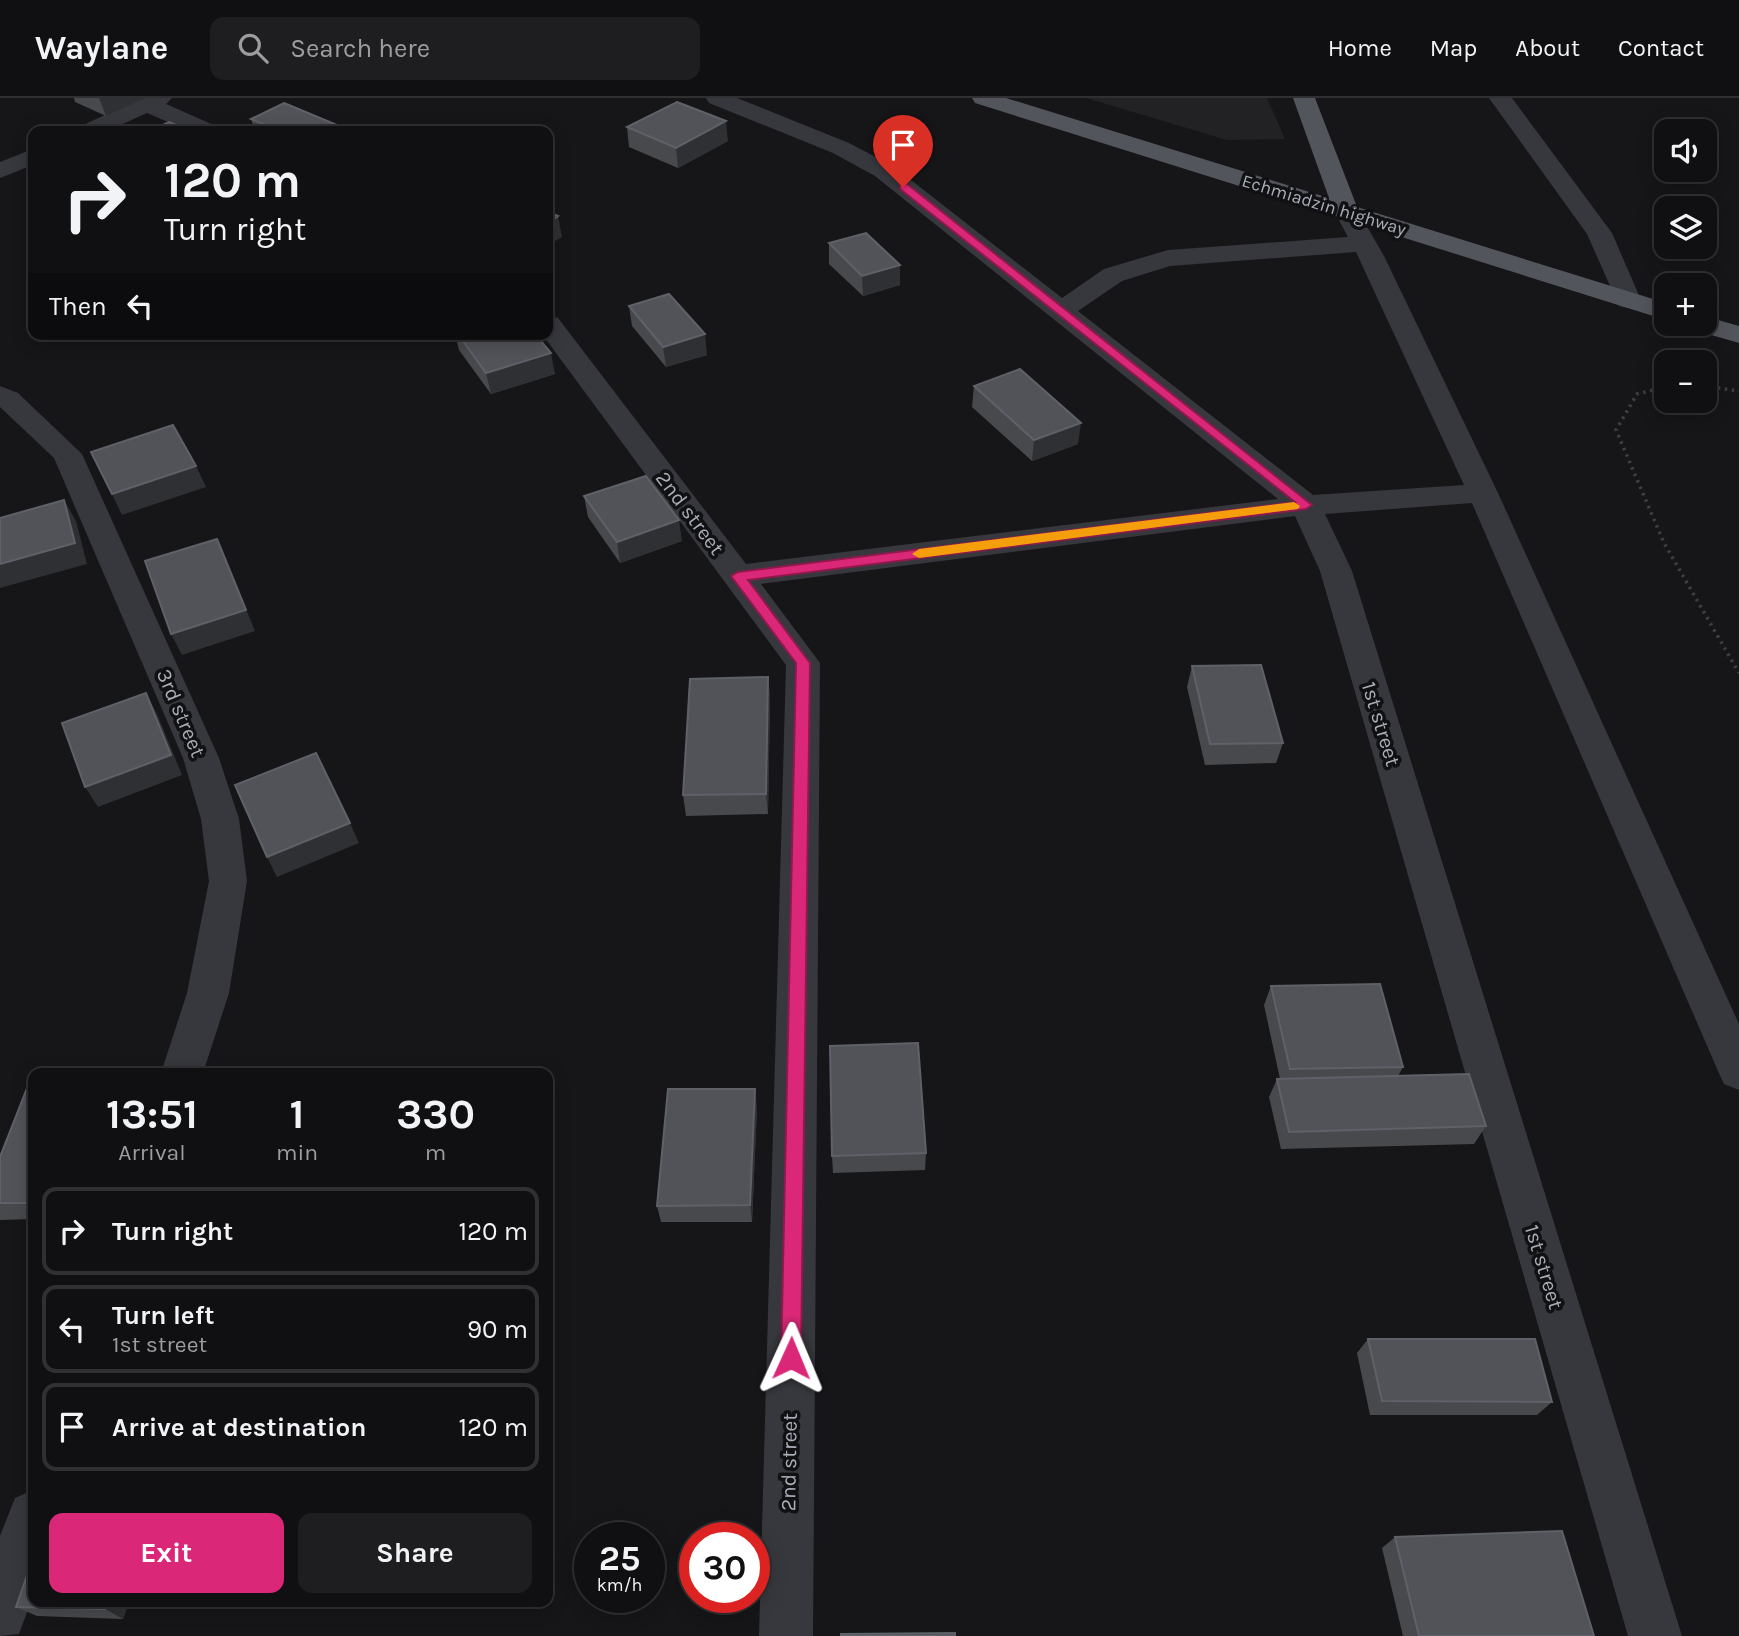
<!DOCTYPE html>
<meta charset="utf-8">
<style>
:root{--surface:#101012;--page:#1e1e20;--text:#f1f3f6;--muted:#9c9d9f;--line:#303032;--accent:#db2777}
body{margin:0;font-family:Karla,sans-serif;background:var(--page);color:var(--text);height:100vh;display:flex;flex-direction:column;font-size:26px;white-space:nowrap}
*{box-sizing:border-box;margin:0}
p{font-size:23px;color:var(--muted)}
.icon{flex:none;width:38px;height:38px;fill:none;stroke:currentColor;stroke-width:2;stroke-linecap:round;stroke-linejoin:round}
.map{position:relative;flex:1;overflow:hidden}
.panel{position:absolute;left:28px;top:970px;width:525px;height:539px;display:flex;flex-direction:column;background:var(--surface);border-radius:14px;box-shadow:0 4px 18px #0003,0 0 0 2px var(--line)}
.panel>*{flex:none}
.banner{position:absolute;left:28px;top:28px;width:525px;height:214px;border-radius:14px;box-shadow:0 4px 18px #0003,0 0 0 2px var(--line);background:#101012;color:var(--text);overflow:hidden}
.fabs{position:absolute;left:1654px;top:21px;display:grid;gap:14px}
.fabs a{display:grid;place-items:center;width:63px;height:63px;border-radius:14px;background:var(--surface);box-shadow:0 4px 18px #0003,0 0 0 2px var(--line);font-size:35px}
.speed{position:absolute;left:574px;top:1424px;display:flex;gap:14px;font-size:35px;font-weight:700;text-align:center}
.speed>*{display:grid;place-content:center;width:91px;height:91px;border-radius:50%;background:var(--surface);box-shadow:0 4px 18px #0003,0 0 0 2px var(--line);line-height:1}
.speed small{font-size:18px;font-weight:400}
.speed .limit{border:10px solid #d22;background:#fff;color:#111}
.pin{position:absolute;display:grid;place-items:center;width:60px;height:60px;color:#fff;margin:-72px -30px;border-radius:50% 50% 50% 0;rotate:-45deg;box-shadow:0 0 7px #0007}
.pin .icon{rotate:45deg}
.me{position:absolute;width:77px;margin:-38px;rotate:1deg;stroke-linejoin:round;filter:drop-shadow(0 0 5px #0008)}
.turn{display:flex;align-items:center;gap:24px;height:147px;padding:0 21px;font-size:32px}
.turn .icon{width:91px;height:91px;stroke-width:2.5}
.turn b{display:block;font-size:49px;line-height:60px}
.then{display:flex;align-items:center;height:66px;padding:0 21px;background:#0003;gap:14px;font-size:26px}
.eta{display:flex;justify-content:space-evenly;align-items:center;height:119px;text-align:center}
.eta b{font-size:42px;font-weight:700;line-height:49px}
.cta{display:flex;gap:14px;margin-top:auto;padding:14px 21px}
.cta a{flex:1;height:80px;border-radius:14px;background:var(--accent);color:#fff;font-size:28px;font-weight:700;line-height:80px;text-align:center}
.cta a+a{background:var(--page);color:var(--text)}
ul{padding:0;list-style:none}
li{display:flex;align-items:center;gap:21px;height:88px;margin:0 14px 10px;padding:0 7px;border:4px solid var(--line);border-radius:14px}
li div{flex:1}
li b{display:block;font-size:26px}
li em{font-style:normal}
header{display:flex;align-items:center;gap:42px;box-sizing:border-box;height:98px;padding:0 35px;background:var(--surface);border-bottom:2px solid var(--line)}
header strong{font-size:33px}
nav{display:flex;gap:38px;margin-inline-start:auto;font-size:24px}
.search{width:490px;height:63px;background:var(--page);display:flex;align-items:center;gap:18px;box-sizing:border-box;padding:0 24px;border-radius:14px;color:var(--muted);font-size:26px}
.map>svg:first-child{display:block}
.built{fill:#222225}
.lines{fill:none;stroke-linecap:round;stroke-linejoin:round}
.path{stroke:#3d3f44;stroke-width:3.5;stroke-dasharray:2.5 4.5;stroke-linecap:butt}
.minor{fill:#37383d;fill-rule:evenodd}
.major{fill:#53555c;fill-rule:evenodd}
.wall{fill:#47494d}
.shaded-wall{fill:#2f3033}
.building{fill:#525359;stroke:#5f6168;stroke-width:2}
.route{fill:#db2777;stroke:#8e194d;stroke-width:2}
.slow{fill:#f59e0b}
.labels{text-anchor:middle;stroke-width:7;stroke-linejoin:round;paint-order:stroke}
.far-street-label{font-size:18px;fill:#a8adb8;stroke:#111113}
.street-label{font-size:21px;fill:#a8adb8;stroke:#111113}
</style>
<header>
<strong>Waylane</strong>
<div class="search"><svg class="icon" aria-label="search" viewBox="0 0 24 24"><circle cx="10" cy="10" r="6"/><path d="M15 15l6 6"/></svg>Search here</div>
<nav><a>Home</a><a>Map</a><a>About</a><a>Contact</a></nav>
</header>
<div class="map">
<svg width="1739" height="1538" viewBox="0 0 1739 1538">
<rect width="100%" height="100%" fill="#161618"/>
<path class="built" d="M1086,0H1267L1285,41L1227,42Z"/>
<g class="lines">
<path class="path" d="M1704,288L1739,293
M1666,289L1637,296L1616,332L1664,445L1739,575"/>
<path class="minor" d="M142,0H172L166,6L216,28L220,33H189L147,15L107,33H77L81,28Z
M706,0H737L849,45L893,68L1062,200L1104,171L1168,152L1348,139L1334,113L1337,108L1346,106L1355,108L1358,113L1384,158L1498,395L1739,926V992L1724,986L1718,973L1472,405L1325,416L1352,473L1682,1538H1628L1320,473L1295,418L761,486L820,565L813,1538H759L786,567L542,236H548V218L558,220L746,466L1278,401L875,78L833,55L709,5ZM1356,154L1464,387L1313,397L1078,213L1122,183L1170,168Z
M1489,0H1512L1612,135L1641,202L1637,208L1628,210L1619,208L1587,136Z
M33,51V67L0,80V64Z
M0,288L18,295L82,356L219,660L239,721L247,783L229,895L203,975H161L187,895L209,783L201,721L183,660L54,360L0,309Z
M33,1392V1498L19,1536L0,1538V1438L15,1400Z"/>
<path class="major" d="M972,0H1006L1329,100L1293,0H1315L1357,109L1666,205V222L975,5Z
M1704,218L1739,228V245L1694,232L1691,226H1704Z"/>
</g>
<path class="wall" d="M74,0H146L106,18L75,4Z
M251,21L344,30L345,33H255Z
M627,29L728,43L678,70L629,49Z
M829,145L900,167V187L863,198L829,166Z
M629,208L707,257L666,269L632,228Z
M455,236H535L555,276L491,296L459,252Z
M974,288L1078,346L1032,363L972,309Z
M584,398L682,443L620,465L588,419Z
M1192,568L1283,645L1276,665L1205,667L1187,589Z
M768,579L770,600L768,716L686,718L683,697Z
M1271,888L1403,969L1398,978L1486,1028L1474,1046L1281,1051L1269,999L1277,981H1280L1264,907Z
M33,985V1121L0,1122V1059Z
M757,1009L752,1124H661L657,1108Z
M926,1055L925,1072L833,1075L832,1058Z
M1368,1241L1552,1304L1537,1317H1370L1357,1255Z
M1395,1439L1594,1538H1403L1382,1450Z
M129,1503L123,1521L37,1518L16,1509Z"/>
<path class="shaded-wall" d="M99,0H146L106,18Z
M726,23L728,43L678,70L676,50Z
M558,118L562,139L548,147V125Z
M900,167V187L863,198L862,178Z
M705,236L707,257L666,269L663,249Z
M551,255L555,276L491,296L486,275Z
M1081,325L1078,346L1032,363L1034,342Z
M196,368L206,389L122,417L112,396Z
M64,402L76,423L87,466L0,490V466Z
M679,422L682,443L620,465L617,444Z
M217,441L255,533L182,557L171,536Z
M768,579L770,600L768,716L766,696Z
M146,595L157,616L182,677L98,709L85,689Z
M350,725L359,745L277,779L267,759Z
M755,991L757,1009L752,1124L750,1107Z
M108,1503H129L123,1521L105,1511Z"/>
<path class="building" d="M677,4L726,23L676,50L627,29Z
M284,5L344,30L339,33H280L251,21Z
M169,24L190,33H149Z
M548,114L558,118L548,125Z
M866,135L900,167L862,178L829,145Z
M669,196L705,236L663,249L629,208Z
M458,236H535L551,255L486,275Z
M1020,271L1081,325L1034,342L974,288Z
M173,327L196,368L112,396L91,354Z
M646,378L679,422L617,444L584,398Z
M64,402L75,445L0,466V420Z
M217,441L246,512L171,536L145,463Z
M1261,567L1283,645L1210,646L1192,568Z
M768,579L766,696L683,697L690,581Z
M146,595L171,657L85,689L62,625Z
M316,655L350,725L267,759L235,687Z
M1380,886L1403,969L1290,971L1271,888Z
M918,945L926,1055L832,1058L830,948Z
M1469,976L1486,1028L1289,1034L1277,981Z
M29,985H33V1105H0V1059Z
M668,991H755L750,1107L657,1108Z
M1368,1241H1535L1552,1304L1382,1303Z
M1562,1433L1594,1538H1419L1395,1439Z
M33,1460V1503H108L105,1511L16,1509Z
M955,1535V1538H841V1536Z"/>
<path class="route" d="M900,86H907L1312,407L1306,411L748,482L810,565L801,1260L798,1267L791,1270L784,1267L781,1260L796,565L731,478L738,474L1295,404L900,91Z"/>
<path class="slow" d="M1294,404L1300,408L1298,411L919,460L912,456L919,451Z"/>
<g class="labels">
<g class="far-street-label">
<text transform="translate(1324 107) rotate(17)" y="6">Echmiadzin highway</text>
</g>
<g class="street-label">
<text transform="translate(690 415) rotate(53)" y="7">2nd street</text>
<text transform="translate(181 615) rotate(67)" y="7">3rd street</text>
<text transform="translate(1381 626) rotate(73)" y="7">1st street</text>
<text transform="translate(1544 1169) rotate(73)" y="7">1st street</text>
<text transform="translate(789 1364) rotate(-89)" y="7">2nd street</text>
</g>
</g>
</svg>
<div class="fabs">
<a><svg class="icon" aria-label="sound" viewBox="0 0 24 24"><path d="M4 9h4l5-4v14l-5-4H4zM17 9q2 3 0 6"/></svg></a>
<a><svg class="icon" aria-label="layers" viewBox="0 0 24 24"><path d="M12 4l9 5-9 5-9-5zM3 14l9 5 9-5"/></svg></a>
<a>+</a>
<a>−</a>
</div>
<div class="speed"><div>25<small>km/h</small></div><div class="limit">30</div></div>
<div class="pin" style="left:903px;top:89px;background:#d93025"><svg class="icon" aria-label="arrive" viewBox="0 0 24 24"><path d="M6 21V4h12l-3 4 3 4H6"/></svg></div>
<svg class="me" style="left:791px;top:1260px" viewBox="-20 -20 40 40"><path d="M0-17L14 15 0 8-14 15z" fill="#db2777" stroke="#fff" stroke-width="4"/></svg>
<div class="banner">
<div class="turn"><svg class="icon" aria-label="right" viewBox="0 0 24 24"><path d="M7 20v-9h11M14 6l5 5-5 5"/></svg><div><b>120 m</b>Turn right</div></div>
<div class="then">Then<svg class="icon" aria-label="left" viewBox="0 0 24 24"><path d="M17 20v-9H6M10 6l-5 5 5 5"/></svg></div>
</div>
<section class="panel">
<div class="eta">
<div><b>13:51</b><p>Arrival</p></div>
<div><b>1</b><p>min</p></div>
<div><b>330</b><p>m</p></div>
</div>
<ul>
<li><svg class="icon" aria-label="right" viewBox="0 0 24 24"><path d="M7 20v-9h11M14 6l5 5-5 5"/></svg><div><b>Turn right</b></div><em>120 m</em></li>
<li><svg class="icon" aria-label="left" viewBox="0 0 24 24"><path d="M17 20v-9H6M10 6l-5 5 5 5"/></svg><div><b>Turn left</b><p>1st street</p></div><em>90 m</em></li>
<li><svg class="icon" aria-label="arrive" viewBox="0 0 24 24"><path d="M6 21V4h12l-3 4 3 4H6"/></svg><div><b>Arrive at destination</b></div><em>120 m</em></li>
</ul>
<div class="cta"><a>Exit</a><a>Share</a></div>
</section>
</div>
